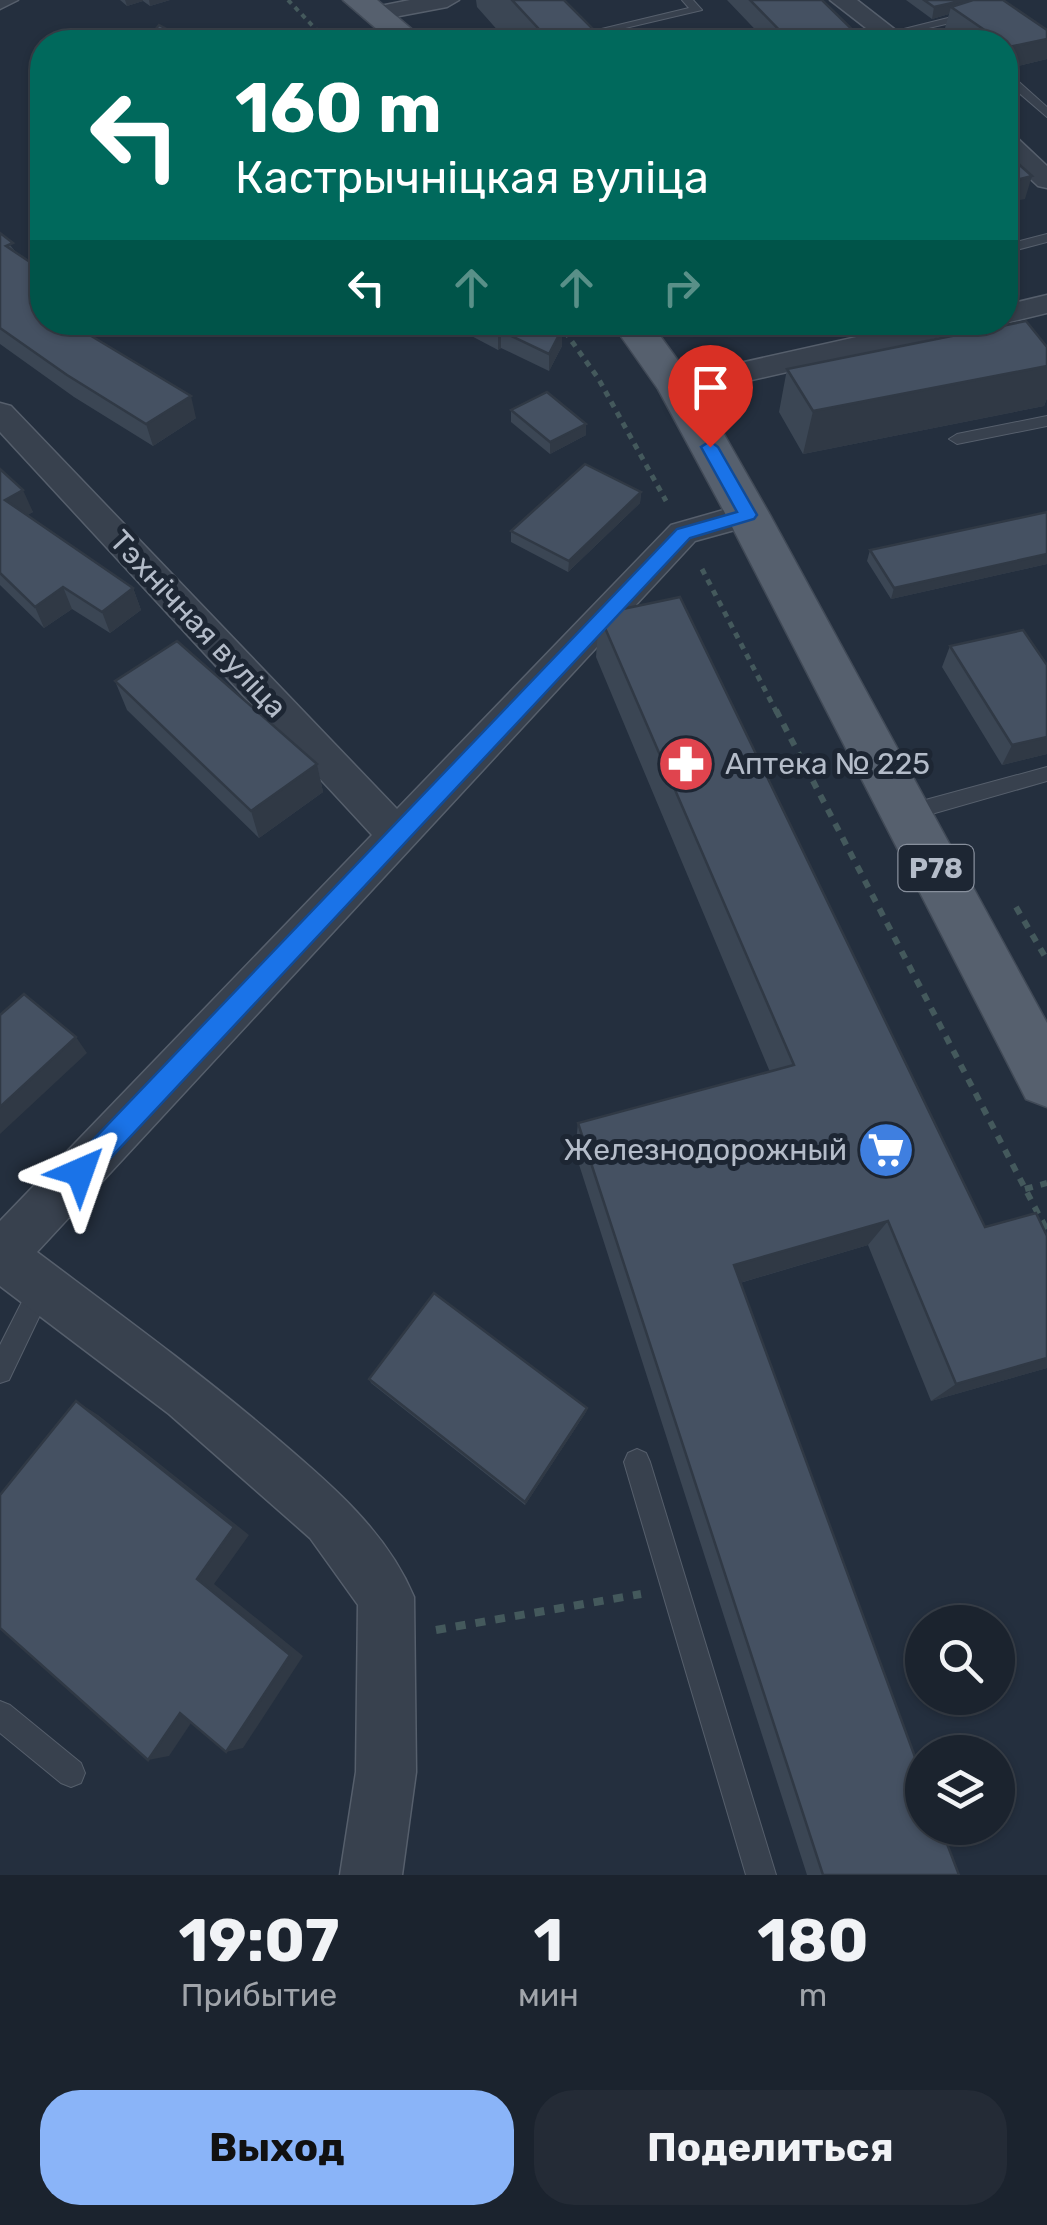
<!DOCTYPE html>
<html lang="ru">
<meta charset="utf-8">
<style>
:root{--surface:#1b232e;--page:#242b36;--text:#f1f3f6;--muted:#a0a4aa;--line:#39404a;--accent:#8ab4f8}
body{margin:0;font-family:Rubik,sans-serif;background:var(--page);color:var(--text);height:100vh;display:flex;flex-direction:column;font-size:38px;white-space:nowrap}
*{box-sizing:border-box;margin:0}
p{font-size:32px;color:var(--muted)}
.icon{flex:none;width:55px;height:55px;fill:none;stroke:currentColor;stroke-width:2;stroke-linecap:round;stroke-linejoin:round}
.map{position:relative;height:1875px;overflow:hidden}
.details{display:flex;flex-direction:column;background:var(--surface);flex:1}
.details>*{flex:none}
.top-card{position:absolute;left:30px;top:30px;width:988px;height:305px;border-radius:40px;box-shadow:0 2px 8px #0004,0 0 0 2px var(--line);background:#00695c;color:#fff;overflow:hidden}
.fabs{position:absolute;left:905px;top:1605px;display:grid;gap:20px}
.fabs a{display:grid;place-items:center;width:110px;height:110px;border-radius:50%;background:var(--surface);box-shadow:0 2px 8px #0004,0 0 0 2px var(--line);font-size:50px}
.pin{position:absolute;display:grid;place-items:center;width:85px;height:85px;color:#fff;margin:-102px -42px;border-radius:50% 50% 50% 0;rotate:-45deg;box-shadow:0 0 10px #0007}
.pin .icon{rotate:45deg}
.me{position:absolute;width:110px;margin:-55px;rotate:43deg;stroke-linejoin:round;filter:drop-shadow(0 0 8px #0008)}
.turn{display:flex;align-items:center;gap:35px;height:210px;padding:0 40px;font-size:45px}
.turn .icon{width:130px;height:130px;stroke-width:2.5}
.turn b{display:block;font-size:70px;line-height:85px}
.lanes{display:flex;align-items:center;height:95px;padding:0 40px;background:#0003;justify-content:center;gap:50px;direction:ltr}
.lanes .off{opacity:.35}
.eta{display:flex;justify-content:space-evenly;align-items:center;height:170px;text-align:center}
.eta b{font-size:60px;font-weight:700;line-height:70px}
.button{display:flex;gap:20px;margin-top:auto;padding:20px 40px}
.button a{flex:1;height:115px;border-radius:40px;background:var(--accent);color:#111;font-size:40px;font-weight:700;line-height:115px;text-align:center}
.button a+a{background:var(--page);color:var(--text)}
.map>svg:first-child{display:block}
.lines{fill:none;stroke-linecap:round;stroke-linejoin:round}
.service-casing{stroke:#565f6c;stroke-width:2}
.minor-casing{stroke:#565f6c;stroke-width:3}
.primary-casing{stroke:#414a57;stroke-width:3}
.path-far3{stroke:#44595c;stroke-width:4;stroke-dasharray:5 5;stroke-linecap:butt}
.path-far2{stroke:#44595c;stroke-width:5;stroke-dasharray:6 6;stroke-linecap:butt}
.path-far1{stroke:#44595c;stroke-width:6;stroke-dasharray:8 8;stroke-linecap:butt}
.path{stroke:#44595c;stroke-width:8;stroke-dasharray:10 10;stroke-linecap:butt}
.service{fill:#38414e;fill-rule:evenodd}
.minor{fill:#38414e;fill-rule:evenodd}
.primary{fill:#56606e;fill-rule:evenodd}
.wall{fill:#3b4654}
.shaded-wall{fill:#303945}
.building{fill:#455162;stroke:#303945;stroke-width:2.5}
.route{fill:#1a73e8;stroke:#114b97;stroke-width:2.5}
.labels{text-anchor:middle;stroke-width:10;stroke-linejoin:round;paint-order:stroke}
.shield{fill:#1d2633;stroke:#878f9c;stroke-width:2.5}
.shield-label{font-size:28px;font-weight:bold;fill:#b4bcc9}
.street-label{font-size:30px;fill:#b4bcc9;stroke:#1d2633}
.poi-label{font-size:30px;fill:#b4bcc9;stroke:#1d2633;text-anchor:start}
</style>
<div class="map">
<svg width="1047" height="1875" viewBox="0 0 1047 1875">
<rect width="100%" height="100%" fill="#242f3e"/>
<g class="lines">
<g class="service-casing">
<path id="service" d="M682,0H693L702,10L604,33L612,42H601L589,32L689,8Z
M972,12L976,13V17L890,37L884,34Z
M1011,82H1019L1047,107V117L1011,86Z
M1047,234V242L1005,253V245Z
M1047,416V426L957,444L949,439L957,434Z
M1047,767V781L907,821L898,813L907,805Z
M41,1276L49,1280L53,1288L9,1380L0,1383V1345L33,1280Z
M637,1449L646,1453L650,1462L776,1875H746L624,1462L628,1453Z
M0,1701L10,1705L81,1763L85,1773L81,1783L71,1787L61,1783L0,1733Z"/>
</g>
<g class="minor-casing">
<path id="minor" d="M0,0H18L0,9Z
M410,0H459L447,7L378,20L366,13L370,8Z
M830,0H857L911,42H884Z
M1005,133L1014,135L1047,166V188L1038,186L1005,155Z
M1047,295V313L1005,323L1003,322L1005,305Z
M924,322H982L978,328L967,331L677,397L666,394L661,387L666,380L677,377Z
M0,403L11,406L397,809L671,525L748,503L760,507L765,515L760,523L695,541L37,1252C117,1312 198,1371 274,1436C328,1482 386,1530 414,1597L416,1772L402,1875H340L356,1772L358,1605L310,1538L169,1414L0,1286V1221L372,835L0,432Z"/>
</g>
<g class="primary-casing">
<path id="primary" d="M343,0H377L427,42H392Z
M611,322H650L697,387L770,515L1047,1023V1107L1026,1099L726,515L658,389Z"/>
</g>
<path class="path-far3" d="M288,0L328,42
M446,34L488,42"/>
<path class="path-far2" d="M558,322L598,378L666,501
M702,569L777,713"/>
<path class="path-far1" d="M776,710L1043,1223
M1016,907L1047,960
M1025,1189L1047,1183"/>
<path class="path" d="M1041,1221L1047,1232
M436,1630L641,1594"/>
<use href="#service" class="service"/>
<use href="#minor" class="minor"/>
<use href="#primary" class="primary"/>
</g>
<path class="wall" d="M120,0H170L150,6L143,1L127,6Z
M476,0H564L606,42H508L477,7Z
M727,0H822L865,42H767Z
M906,0H1003L1047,30V59L1005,69V42H965L945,28L949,14L932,19Z
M0,233L80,329L196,418L153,446L74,397L0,344Z
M445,322H551L562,346L549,371L501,348L498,350Z
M1047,347V398L1044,406L803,454L779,412L787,369Z
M511,410L586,424V435L550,454L511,422Z
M0,469L33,512L27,515L133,588L141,610L110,633L72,609L44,628L0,585Z
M641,492L640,503L568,572L511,542V531Z
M1047,512V564L891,599L867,561L870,550Z
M599,614L985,1227L1047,1236V1368L931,1401L868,1245L740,1283L959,1875H807L575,1152L578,1123L770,1072L596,657Z
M950,646L1047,754L1002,765L942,667Z
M115,681L317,764L323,792L259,838L127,710Z
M369,1379L587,1408L586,1412L525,1505L371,1383Z"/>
<path class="shaded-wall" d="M125,0H143V1L127,6Z
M149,0H170L150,6Z
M965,0H979L951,7L949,14L932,19L934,7Z
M1047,39V59L1005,69V60L1009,47Z
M1032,176L1025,199L1005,203V183Z
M59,322H93L64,338Z
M562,329V346L549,371V354Z
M501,331V348L498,350V334Z
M1047,366V398L1044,406L803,454L813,411Z
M191,396L196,418L153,446L146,424Z
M586,424V435L550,454V442Z
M23,490L33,512L15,522L5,500Z
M641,492L640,503L568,572L569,561Z
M1047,554V564L891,599L894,588Z
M63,587L72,609L44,628L35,607Z
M133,588L141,610L110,633L102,612Z
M1047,737V754L1002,765L1012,745Z
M317,764L323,792L259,838L251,811Z
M76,1037L87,1053L0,1134V1107Z
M888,1221L868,1245L722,1288L734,1265Z
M1047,1358V1368L931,1401L956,1384Z
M76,1401L98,1415L249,1535L214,1584L303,1656L243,1748L226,1752L197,1579Z
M587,1408L586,1412L525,1505V1502Z
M199,1711L169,1756L148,1760L180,1713Z"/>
<path class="building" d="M512,0H564L606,42H551Z
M750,0H822L865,42H791Z
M924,0H965L934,7Z
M973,0H1003L1047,30V39L1009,47L1005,45V42H1002L951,7Z
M159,25L191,42H158L151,35Z
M1005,152L1032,176L1005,183Z
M0,233L13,243L6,246L42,270V322H68L191,396L146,424L67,375L0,328Z
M1026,321L1047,347V366L813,411L787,369Z
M476,322H551L562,329L549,354L501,331L498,334Z
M547,392L586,424L550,442L511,410Z
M585,464L641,492L569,561L511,531Z
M0,469L23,490L5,500L133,588L102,612L63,587L35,607L0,573Z
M1047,512V554L894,588L870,550Z
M680,597L985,1227L1036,1213L1047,1236V1358L956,1384L888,1221L734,1265L922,1776V1828H941L959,1875H823L578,1123L794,1065L599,614Z
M1023,630L1047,665V737L1012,745L950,646Z
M177,641L317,764L251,811L115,681Z
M24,994L76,1037L0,1107V1015Z
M434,1293L587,1408L525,1502L369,1379Z
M76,1401L234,1527L197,1579L290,1655L226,1752L180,1713L148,1760L0,1628V1495Z"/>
<path class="route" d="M710,441L718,447L757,515L754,519L690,538L89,1181L80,1184L71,1181L67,1172L71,1163L677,529L737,512L701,447Z"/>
<defs>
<g id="pharmacy-disc" transform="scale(2.875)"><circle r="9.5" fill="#e0444e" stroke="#1d2633"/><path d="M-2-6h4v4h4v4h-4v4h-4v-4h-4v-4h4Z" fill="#fff"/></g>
<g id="supermarket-disc" transform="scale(2.875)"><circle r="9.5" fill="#3f7fe0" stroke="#1d2633"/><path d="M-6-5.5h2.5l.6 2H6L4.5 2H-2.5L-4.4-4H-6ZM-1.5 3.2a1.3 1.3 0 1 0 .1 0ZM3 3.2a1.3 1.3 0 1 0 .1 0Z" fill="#fff"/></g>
</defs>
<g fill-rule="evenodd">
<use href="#pharmacy-disc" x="686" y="764"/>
<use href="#supermarket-disc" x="886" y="1150"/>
</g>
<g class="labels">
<rect class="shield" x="898.5" y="845" width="75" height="46" rx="8"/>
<g class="shield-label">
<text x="936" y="878">Р78</text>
</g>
<g class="street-label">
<text transform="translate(198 624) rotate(47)" y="10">Тэхнічная вуліца</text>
</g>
<g class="poi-label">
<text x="725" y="774">Аптека № 225</text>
<text x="847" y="1160" text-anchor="end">Железнодорожный</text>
</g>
</g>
</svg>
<div class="fabs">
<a><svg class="icon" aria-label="search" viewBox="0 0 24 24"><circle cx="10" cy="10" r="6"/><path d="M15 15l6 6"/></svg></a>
<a><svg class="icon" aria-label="layers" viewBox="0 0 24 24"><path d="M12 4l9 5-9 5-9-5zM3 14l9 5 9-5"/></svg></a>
</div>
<div class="pin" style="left:710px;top:447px;background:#d93025"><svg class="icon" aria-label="arrive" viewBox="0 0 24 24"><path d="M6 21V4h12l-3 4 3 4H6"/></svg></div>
<svg class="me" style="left:80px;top:1172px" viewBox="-20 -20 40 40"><path d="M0-17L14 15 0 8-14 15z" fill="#1a73e8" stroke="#fff" stroke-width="4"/></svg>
<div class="top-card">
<div class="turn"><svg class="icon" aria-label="left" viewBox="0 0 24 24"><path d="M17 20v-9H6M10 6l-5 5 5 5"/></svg><div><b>160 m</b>Кастрычніцкая вуліца</div></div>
<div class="lanes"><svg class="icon" aria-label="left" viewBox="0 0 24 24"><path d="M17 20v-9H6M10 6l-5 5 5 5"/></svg><svg class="icon off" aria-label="ahead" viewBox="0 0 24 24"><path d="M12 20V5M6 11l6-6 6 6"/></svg><svg class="icon off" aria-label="ahead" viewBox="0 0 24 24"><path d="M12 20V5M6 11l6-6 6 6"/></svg><svg class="icon off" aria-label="right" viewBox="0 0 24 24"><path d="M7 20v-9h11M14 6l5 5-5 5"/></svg></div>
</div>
</div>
<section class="details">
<div class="eta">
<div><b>19:07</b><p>Прибытие</p></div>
<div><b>1</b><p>мин</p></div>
<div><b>180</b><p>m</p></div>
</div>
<div class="button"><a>Выход</a><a>Поделиться</a></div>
</section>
